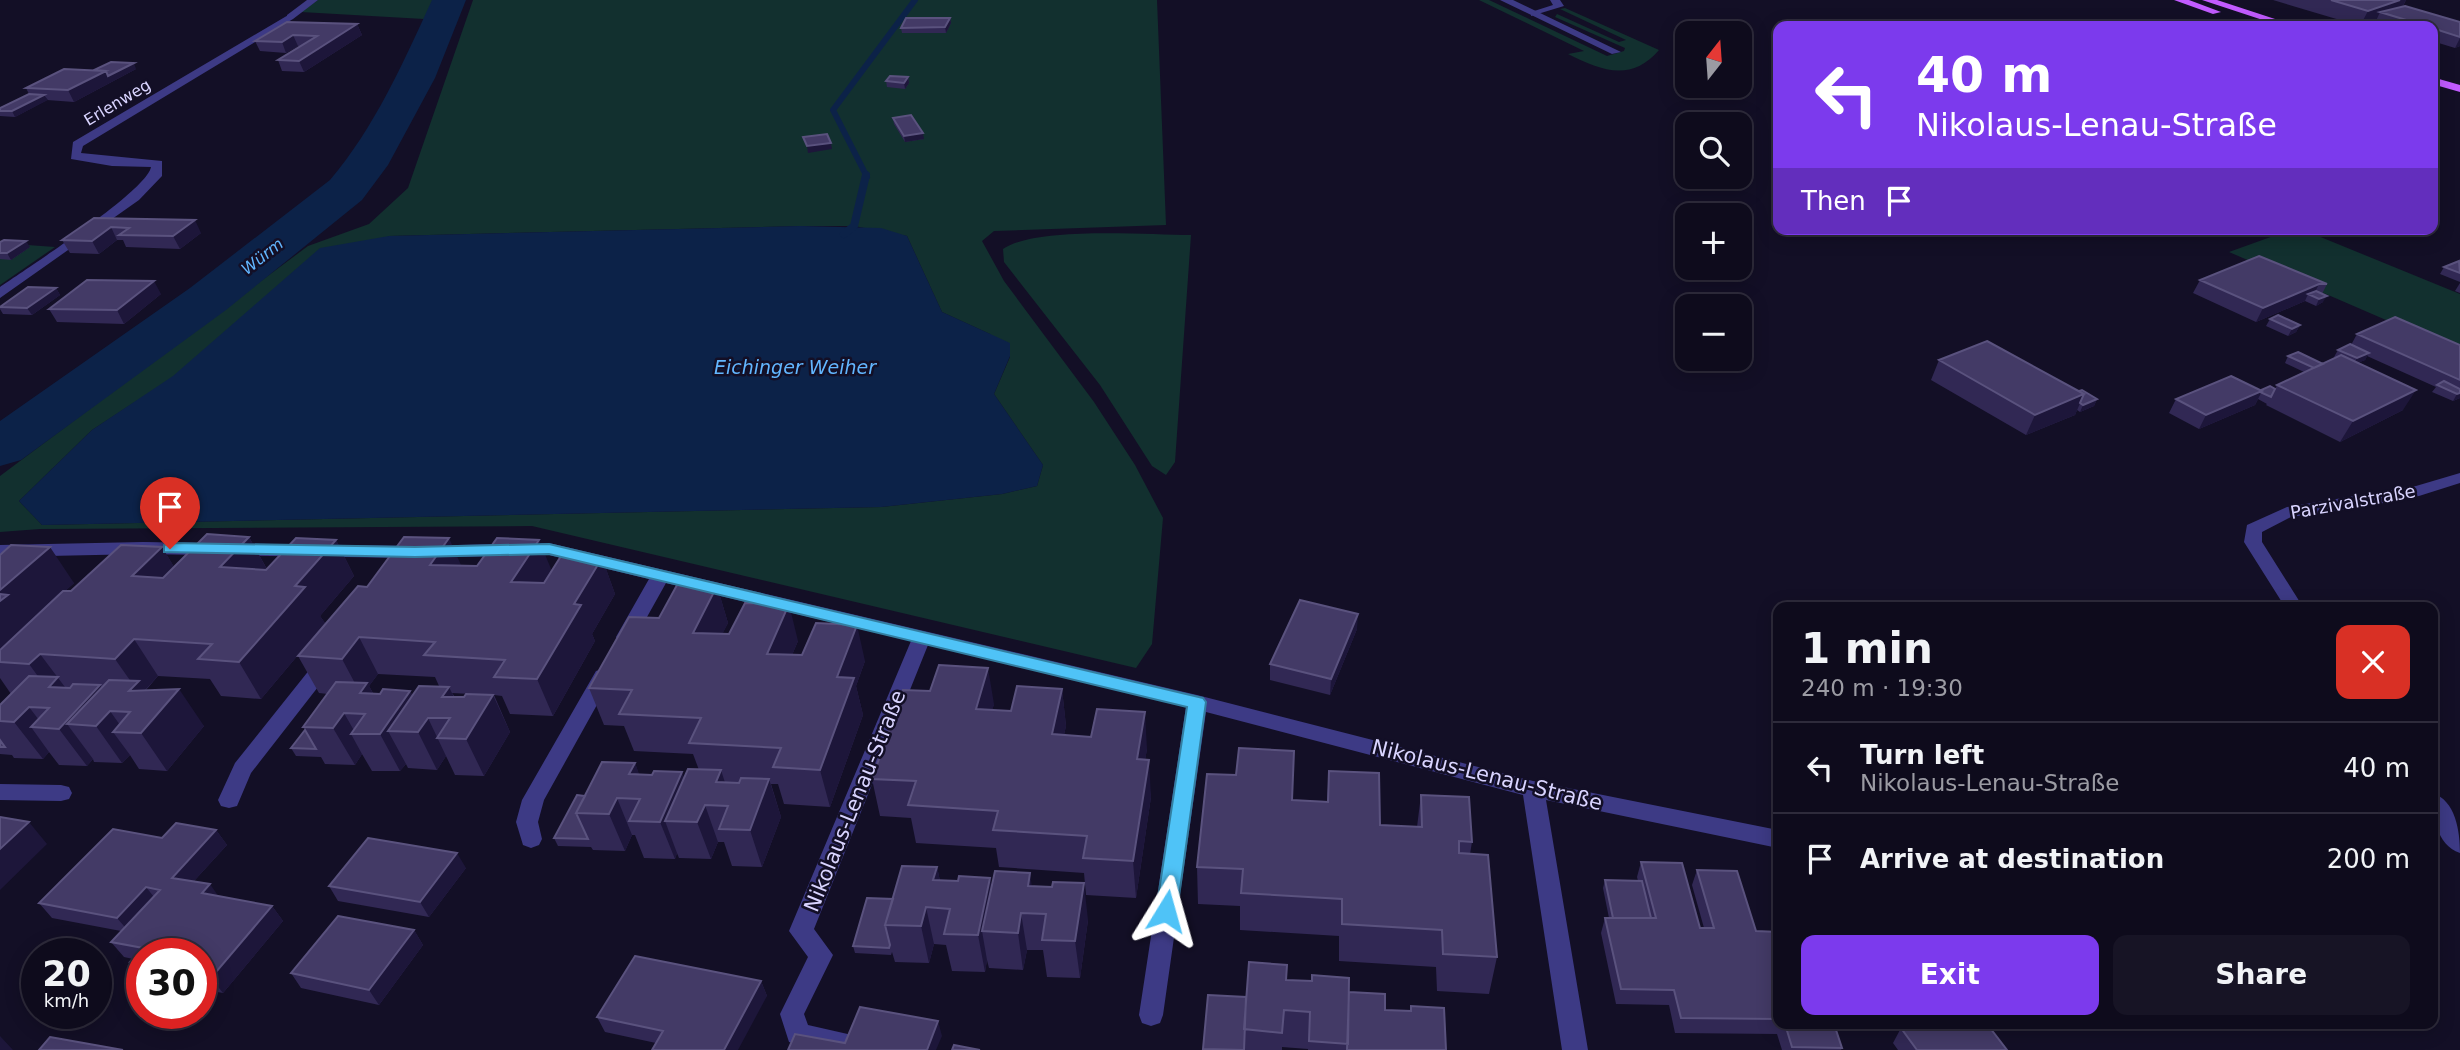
<!DOCTYPE html>
<meta charset="utf-8">
<style>
:root{--surface:#0e0b1c;--page:#171425;--text:#f1f3f6;--muted:#9b9ba3;--line:#2e2b3b;--accent:#7c3aed}
body{margin:0;font-family:"DejaVu Sans",sans-serif;background:var(--page);color:var(--text);height:100vh;display:flex;flex-direction:column;font-size:26px;white-space:nowrap}
*{box-sizing:border-box;margin:0}
p{font-size:23px;color:var(--muted)}
.icon{flex:none;width:38px;height:38px;fill:none;stroke:currentColor;stroke-width:2;stroke-linecap:round;stroke-linejoin:round}
.map{position:relative;flex:1;overflow:hidden}
.side{position:absolute;left:1773px;top:602px;width:665px;height:427px;display:flex;flex-direction:column;background:var(--surface);border-radius:14px;box-shadow:0 4px 18px #0003,0 0 0 2px var(--line)}
.side>*{flex:none}
.hud{position:absolute;left:1773px;top:21px;width:665px;height:214px;border-radius:14px;box-shadow:0 4px 18px #0003,0 0 0 2px var(--line);background:#7c3aed;color:#fff;overflow:hidden}
.needle{width:46px;rotate:17deg}
.tools{position:absolute;left:1675px;top:21px;display:grid;gap:14px}
.tools a{display:grid;place-items:center;width:77px;height:77px;border-radius:14px;background:var(--surface);box-shadow:0 4px 18px #0003,0 0 0 2px var(--line);font-size:35px}
.speed{position:absolute;left:21px;top:938px;display:flex;gap:14px;font-size:35px;font-weight:700;text-align:center}
.speed>*{display:grid;place-content:center;width:91px;height:91px;border-radius:50%;background:var(--surface);box-shadow:0 4px 18px #0003,0 0 0 2px var(--line);line-height:1}
.speed small{font-size:18px;font-weight:400}
.speed .limit{border:10px solid #d22;background:#fff;color:#111}
.pin{position:absolute;display:grid;place-items:center;width:60px;height:60px;color:#fff;margin:-72px -30px;border-radius:50% 50% 50% 0;rotate:-45deg;box-shadow:0 0 7px #0007}
.pin .icon{rotate:45deg}
.me{position:absolute;width:77px;margin:-38px;rotate:8deg;stroke-linejoin:round;filter:drop-shadow(0 0 5px #0008)}
.turn{display:flex;align-items:center;gap:24px;height:147px;padding:0 28px;font-size:32px}
.turn .icon{width:91px;height:91px;stroke-width:2.5}
.turn b{display:block;font-size:49px;line-height:60px}
.then{display:flex;align-items:center;height:66px;padding:0 28px;background:#0003;gap:14px;font-size:26px}
.round{display:grid;place-items:center;flex:none;width:74px;height:74px;border-radius:14px;background:var(--page)}
.summary{display:flex;align-items:center;justify-content:space-between;height:119px;padding:0 28px}
h1{font-size:42px;font-weight:700;line-height:52px}
.primary-button{display:flex;gap:14px;margin-top:auto;padding:14px 28px}
.primary-button a{flex:1;height:80px;border-radius:14px;background:var(--accent);color:#fff;font-size:28px;font-weight:700;line-height:80px;text-align:center}
.primary-button a+a{background:var(--page);color:var(--text)}
ul{padding:0;list-style:none}
li{display:flex;align-items:center;gap:21px;height:91px;padding:0 28px;border-top:2px solid var(--line)}
li div{flex:1}
li b{display:block;font-size:26px}
li em{font-style:normal}
.map>svg:first-child{display:block}
.green{fill:#12302f;fill-rule:evenodd}
.water{fill:#0c2248}
.lines{fill:none;stroke-linecap:round;stroke-linejoin:round}
.stream-far1{stroke:#0c2248;stroke-width:6}
.stream{stroke:#0c2248;stroke-width:8}
.river{fill:#0c2248;fill-rule:evenodd}
.lane{fill:#3d3a85;fill-rule:evenodd}
.street{fill:#3d3a85;fill-rule:evenodd}
.primary{fill:#c25bff;fill-rule:evenodd}
.wall{fill:#312854;fill-rule:evenodd}
.shaded-wall{fill:#1d163a}
.building{fill:#433a66;stroke:#5a527e;stroke-width:2}
.route{fill:#4fc3f7;stroke:#337fa1;stroke-width:2}
.labels{text-anchor:middle;stroke-width:5;stroke-linejoin:round;paint-order:stroke}
.far-street-label{font-size:16px;fill:#d9d4ff;stroke:#130f26}
.far-water-label{font-size:16px;font-style:italic;fill:#62b6ff;stroke:#130f26}
.street-label{font-size:18px;fill:#d9d4ff;stroke:#130f26}
.water-label{font-size:19px;font-style:italic;fill:#62b6ff;stroke:#130f26}
.near-street-label{font-size:21px;fill:#d9d4ff;stroke:#130f26}
</style>
<div class="map">
<svg width="2460" height="1050" viewBox="0 0 2460 1050">
<rect width="100%" height="100%" fill="#130f26"/>
<path class="green" d="M318,0H434L424,19L301,12Z
M473,0H1157L1166,225L994,231L982,241L1004,281L1094,402L1135,465L1163,518L1152,644L1136,668L532,526L40,529L0,532V476L308,246L369,224L408,188ZM800,226H854L907,236L942,312L990,334L1010,357L994,394L1043,465L1037,486L1002,494L881,507L42,525L19,501L92,430L389,236Z
M1479,0H1489L1607,56L1624,51L1625,48L1555,17L1557,14L1619,42L1626,40L1560,9L1565,8L1659,50C1631,83 1600,70 1568,54L1584,51Z
M2293,229H2301L2460,294V352L2229,252Z
M1191,235L1175,462L1166,475L1152,466L1100,385L1004,262L1003,249C1037,226 1146,235 1191,235Z
M0,243L55,247L0,285Z"/>
<path class="water" d="M800,226L881,228L907,236L942,312L1010,343V356L994,394L1043,465L1037,486L1002,494L881,507L42,525L19,501L92,430L173,376L320,248L389,236Z"/>
<g class="lines">
<path class="stream-far1" d="M867,177L833,110L915,0"/>
<path class="stream" d="M844,234L854,226L866,175"/>
<path class="river" d="M432,0H466L435,78L388,165L362,200L226,310L21,460L0,466V421L190,288L330,180C375,127 403,63 432,0Z"/>
<path class="lane" d="M307,0H318L293,19H287V15Z
M1550,0H1560L1564,6L1531,16V12L1553,5Z
M0,784L61,785L69,787L72,793L69,799L61,801L0,800Z"/>
<path class="street" d="M1500,0H1513L1621,52L1612,54Z
M290,14L293,15V19L83,146L81,153L162,161V176L139,200L0,298V287C26,269 147,191 151,167L112,166L71,159L73,142Z
M2460,473V483L2419,496L2368,506L2291,517L2262,532V542L2303,607H2285L2244,542L2247,525L2287,507L2416,486Z
M143,542L415,546L549,543L1197,695L1533,781L1778,830V848L1546,800L1588,1050H1562L1523,795L1206,712L1163,1015L1160,1023L1151,1026L1142,1023L1139,1015L1186,707L928,645L814,929L833,955L804,1014L808,1025L852,1035L856,1043L852,1050H821L789,1042L780,1014L808,957L789,931L911,641L666,583L633,642H619L616,637L649,579L549,555L415,558L143,554L0,557V545Z
M325,657L332,659L335,664L332,669L251,773L237,806L229,808L221,806L218,800L235,763L318,659Z
M603,669L610,671L613,676L544,800L538,822L542,839L539,845L531,848L523,845L516,822L522,800L596,671Z
M2432,793C2456,800 2460,832 2460,853C2436,845 2432,814 2432,793Z"/>
<path class="primary" d="M2174,0H2189L2221,12L2213,14Z
M2202,0H2217L2296,26H2281Z
M2432,77L2460,85V92L2432,84Z"/>
</g>
<path class="wall" d="M2273,0H2406L2403,6L2460,22V46L2455,48L2432,41V26H2387L2375,23L2376,21L2360,26Z
M950,18L951,23L946,33H902L901,28Z
M357,24L362,35L304,72L282,71L278,60L301,46H298L286,53L260,51L255,41Z
M136,69L74,102L47,100L15,117L0,116V108L29,94L26,88L94,70Z
M908,77L909,83L905,89L887,87L886,81Z
M893,118L924,139L905,142L894,124Z
M94,218L201,233L180,249L126,247L123,240H117L99,254L70,253L62,240Z
M0,242L30,247L11,260L0,259Z
M2460,261V282L2440,274L2444,267Z
M2200,280L2327,284L2322,294L2323,302L2316,306L2305,301L2256,322L2193,293Z
M2460,283V293L2455,291Z
M56,288L60,295L32,315L3,314L0,309V307Z
M161,294L124,324L57,322L49,309Z
M2270,319L2300,325L2296,332L2288,336L2266,326Z
M2357,334L2460,345V398L2453,401L2432,392L2436,387L2367,356L2365,360L2357,363L2403,410L2340,442L2266,405L2267,404L2258,399L2255,405L2199,429L2169,413L2176,399L2275,389L2277,385L2304,372L2285,363L2288,356L2323,364L2336,358L2334,357L2338,350L2351,345Z
M1939,360L2079,391L2097,399L2094,406L2080,412L2077,410L2075,415L2026,435L1931,380Z
M249,537L267,569L336,540L354,576L320,616L325,623L261,699L221,696L210,679L158,676L146,690L204,726L167,771L139,769L130,755L122,763L94,762L93,759L87,766L59,765L49,752L43,759L14,758L12,755L0,754V705L11,694L0,678V555L74,583L65,591H71L162,547L174,567Z
M602,558L615,594L592,634L595,641L553,716L510,714L502,696L494,695L510,732L484,776L455,775L446,756L437,770L408,768L406,764L400,771H372L362,754L355,765L325,764L321,757L296,756L291,748L305,730L303,727L328,694L319,693L298,656L367,587L462,565L552,571ZM378,674L435,677L439,686L412,695L410,691L380,694L373,693L369,686ZM452,693L471,694L464,697H455Z
M717,586L728,623L722,634L798,641L792,655L865,661L856,686L863,715L830,807L784,804L778,784H771L781,817L762,867L732,866L724,842H718L711,859L679,858L677,853L675,859L644,858L635,835H632L625,851L593,850L591,847L558,846L554,838L585,796L635,763L639,775L684,778L699,770L693,754L634,751L624,726L604,725L589,688L659,618Z
M1357,629L1330,695L1270,680V664Z
M1062,689L1066,726L1064,735L1147,749L1145,760L1151,797L1136,898L1086,895L1084,873L999,867L996,848L916,843L911,818L880,816L872,779L994,704L992,710L1011,711Z
M1329,771L1380,825L1417,827L1421,795L1472,842L1470,854L1497,957L1489,994L1437,991L1436,967L1339,961V936L1240,930V906L1198,904L1197,867L1292,800L1327,801Z
M216,830L227,845L194,881L219,896L272,906L283,921L223,993L201,989V954H142V977L130,962L133,959L124,957L111,942L121,931L52,918L39,903L162,838Z
M1641,862L1700,928H1704L1692,885L1697,870L1756,931L1778,932V1024H1834L1842,1048L1841,1050H1782L1777,1034L1675,1033L1669,1005L1616,1004L1601,933L1605,918H1609L1603,888L1605,880L1638,881L1637,877Z
M937,867L940,881L992,886H1032L1088,920L1080,978L1047,977L1043,950H1027L1023,970L989,968L987,960L985,972L952,971L946,945L934,944L929,963L895,962L892,952L891,955L855,953L853,946L893,899Z
M466,868L429,917L338,901L329,886Z
M414,930L423,945L379,1005L301,988L291,973Z
M1286,980L1349,992L1385,1010L1410,1011L1411,1006L1446,1050H1308V1049L1282,1047V1050H1203L1208,995L1246,997Z
M761,981L767,996L656,1043L605,1032L597,1017Z
M1901,1028L2007,1050H1898L1893,1043Z"/>
<path class="shaded-wall" d="M2384,0H2406L2399,13L2380,12L2376,21L2360,26L2368,11Z
M950,18L951,23L946,33L945,27Z
M357,24L362,35L304,72L299,61Z
M293,35L298,46L286,53L282,42Z
M2460,38V46L2455,48Z
M134,63L136,69L74,102L68,90L106,71Z
M908,77L909,83L905,89L904,83Z
M44,95L48,100L15,117L12,111Z
M923,133L924,139L905,142L904,136Z
M831,143L832,149L808,153L807,146Z
M195,220L201,233L180,249L173,236Z
M111,227L117,240L99,254L92,241Z
M26,241L30,247L11,260L7,253Z
M154,281L161,294L124,324L117,310Z
M2319,284L2313,296L2308,294L2305,301L2256,322L2263,308Z
M56,288L60,295L32,315L27,308Z
M2327,296L2323,302L2316,306L2319,299Z
M2300,325L2296,332L2288,336L2292,329Z
M2369,353L2365,360L2353,365L2357,358Z
M2416,390L2403,410L2340,442L2353,421Z
M2262,391L2255,405L2199,429L2206,415Z
M2460,393V398L2453,401L2457,394Z
M2084,394L2075,415L2026,435L2035,415Z
M2097,399L2094,406L2080,412L2083,405Z
M249,537L269,573L220,567Z
M449,538L465,574L430,565Z
M336,540L354,576L320,616L325,623L261,699L239,662L295,586Z
M539,540L554,576L527,618L511,582Z
M50,547L74,583L29,624L0,661V590Z
M162,547L184,583L132,576Z
M602,558L615,594L592,634L595,641L553,716L537,679L574,604Z
M717,586L728,623L705,669L693,633Z
M789,604L798,641L777,690L767,654Z
M1358,614L1357,629L1330,695L1331,679Z
M857,625L865,661L856,686L863,715L830,807L820,770L837,677Z
M359,637L378,674L369,686L387,720L380,730L342,659Z
M134,639L158,676L145,690L160,712L179,689L204,726L167,771L141,733L129,691L134,686L115,659Z
M40,654L80,707L100,685L119,712L110,711L125,732H113L130,755L122,763L96,726L67,724L93,759L87,766L59,729L56,701L29,664Z
M988,668L994,704L982,746L976,709Z
M449,687L467,724L442,697Z
M1062,689L1066,726L1056,771L1052,734Z
M410,691L426,721L428,718L446,756L437,770L418,732L388,731L406,764L400,771L380,734Z
M493,695L510,732L484,776L466,739Z
M29,707L45,728L31,727L49,752L43,759L14,722Z
M1145,712L1147,749L1139,796L1137,759Z
M344,713L356,734H351L362,754L355,765L333,728Z
M1149,760L1151,797L1136,898L1133,861Z
M635,763L649,800L629,774Z
M721,770L733,808L716,782Z
M682,772L696,809L665,821L677,853L675,859L660,822Z
M769,779L781,817L762,867L750,830Z
M617,798L632,835L625,851L609,814Z
M705,805L718,842L711,859L697,822Z
M29,822L47,844L0,890V849Z
M216,830L227,845L183,893L172,878Z
M457,853L466,868L429,917L420,902Z
M937,867L945,904L933,880Z
M1030,873L1035,910L1028,886Z
M990,878L997,915L982,931L987,960L985,972L978,935Z
M1084,883L1088,920L1080,978L1075,941Z
M210,884L221,900L202,893Z
M146,887L158,902L130,933L117,918Z
M272,906L283,921L223,993L211,978Z
M926,907L934,944L929,963L921,926Z
M1021,913L1027,950L1023,970L1018,933Z
M414,930L423,945L379,1005L369,990Z
M761,981L767,996L738,1050H724Z
M938,1021L942,1036L936,1050H927Z
M0,1036L13,1050H0Z"/>
<path class="building" d="M2331,0H2400L2368,11Z
M2405,6L2460,22V37L2432,28V26H2426L2380,12Z
M906,18H950L945,27L901,28Z
M287,22L357,24L299,61L278,60L317,36L293,35L282,42L255,41Z
M111,62L134,63L108,76L106,71L94,70Z
M64,69L106,71L68,90L26,88Z
M890,76L908,77L904,83L886,81Z
M29,94L44,95L12,111H0V108Z
M911,115L923,133L904,136L893,118Z
M827,134L831,143L807,146L803,137Z
M94,218L195,220L173,236L119,235L129,228L111,227L92,241L62,240Z
M4,240L26,241L7,253H0V242Z
M2259,256L2327,284H2319L2263,308L2200,280Z
M2459,261L2460,273L2444,267Z
M87,280L154,281L117,310L49,309Z
M28,287L56,288L27,308L0,307Z
M2316,291L2327,296L2319,299L2308,294Z
M2278,315L2300,325L2292,329L2270,319Z
M2395,317L2460,345V380L2357,334Z
M1987,341L2084,394L2035,415L1939,360Z
M2350,344L2369,353L2357,358L2338,350Z
M2298,352L2323,364L2314,368L2288,356Z
M2341,355L2416,390L2353,421L2277,385Z
M2231,376L2262,391L2206,415L2176,399Z
M2444,381L2460,389V393L2457,394L2437,385Z
M2270,386L2275,389L2271,397L2260,392L2262,391L2261,390Z
M2082,390L2097,399L2083,405L2080,403L2084,394L2079,391Z
M207,534L249,537L220,567L266,570L296,538L336,540L295,586L305,587L239,662L198,659L212,644L134,639L115,659L40,654L29,664L0,662V650L63,591H71L121,545L162,547L132,576L163,578Z
M404,537L449,538L430,565L477,566L497,538L539,540L511,582L544,583L561,556L602,558L574,604L581,605L537,679L494,677L505,660L424,655L435,642L359,637L342,659L298,656L358,586L367,587Z
M11,545L50,547L0,590V555Z
M677,585L717,586L693,633L729,634L745,603L789,604L767,654L802,655L816,623L857,625L837,677L854,678L820,770L773,767L781,748L689,743L701,718L619,714L632,690L589,688L629,617L659,618Z
M0,594L8,595L0,601Z
M1300,600L1358,614L1331,679L1270,664Z
M939,665L988,668L976,709L1011,711L1017,686L1062,689L1052,734L1091,737L1097,709L1145,712L1137,759L1149,760L1133,861L1083,858L1087,836L993,830L998,811L908,805L916,781L872,779L903,690L930,691Z
M29,676L58,677L49,687L70,688L73,684L100,685L59,729L31,727L49,708L29,707L14,722L0,721V705Z
M109,680L139,681L129,691L179,689L141,733L113,732L130,712L110,711L96,726L67,724Z
M336,682L367,683L360,693L380,694L383,689L410,691L380,734H351L365,714L344,713L333,728L303,727Z
M419,686L449,687L442,697H464L466,694L493,695L466,739L437,738L450,718H428L418,732L388,731Z
M305,730L316,749L291,748Z
M0,740L5,747H0Z
M1239,748L1294,751L1292,800L1328,802L1329,771L1379,773L1380,825L1422,827L1421,795L1469,797L1472,842L1459,841V853L1488,855L1497,957L1443,954L1442,930L1342,924V899L1241,893L1243,869L1197,867L1207,774L1236,775Z
M602,762L635,763L629,774L652,775L654,771L682,772L660,822L629,821L640,799L617,798L609,814L576,813Z
M688,769L721,770L716,782L739,783L741,778L769,779L750,830L719,829L728,806L705,805L697,822L665,821Z
M577,795L585,796L576,813L588,839L554,838Z
M0,817L29,822L0,849Z
M176,823L216,830L172,878L210,884L202,893L272,906L211,978L201,976V954H142V965L130,962L143,948L111,942L160,890L146,887L117,918L39,903L113,829L162,838Z
M368,838L457,853L420,902L329,886Z
M1641,862L1682,863L1700,928H1714L1697,870L1737,871L1756,931L1778,932V1019L1681,1018L1674,990L1621,989L1605,918H1656Z
M902,866L937,867L933,880L958,881L959,876L990,878L978,935L944,934L950,909L926,907L921,926L885,925Z
M995,871L1030,873L1028,886L1052,887L1053,882L1084,883L1075,941L1042,940L1046,914L1021,913L1018,933L982,931Z
M1605,880L1642,881L1651,918H1613Z
M867,898L893,899L885,925L890,945L889,948L853,946Z
M338,916L414,930L369,990L291,973Z
M635,956L761,981L724,1050H652L663,1031L597,1017Z
M1249,962L1287,965L1286,980L1312,981V975L1349,978L1348,1044L1309,1041L1310,1012L1284,1010L1282,1033L1244,1029Z
M1349,992L1385,994V1010L1411,1011V1006L1444,1008L1446,1050H1347Z
M1208,995L1246,997L1244,1050L1203,1049Z
M860,1007L938,1021L927,1050H788L795,1034L845,1043Z
M1785,1024H1834L1842,1048L1792,1047Z
M1915,1024H1987L2007,1050H1917L1901,1028Z
M50,1037L123,1050H39Z
M954,1045L980,1050H952Z"/>
<path class="route" d="M170,543L415,547L549,544L1203,698L1206,702L1177,911L1174,917L1166,920L1159,917L1156,911L1187,707L549,554L415,557L164,552V545Z"/>
<g class="labels">
<g class="far-street-label">
<text transform="translate(117 102) rotate(-31)" y="6">Erlenweg</text>
</g>
<g class="far-water-label">
<text transform="translate(262 256) rotate(-38)" y="6">Würm</text>
</g>
<g class="street-label">
<text transform="translate(2353 502) rotate(-10)" y="6">Parzivalstraße</text>
</g>
<g class="water-label">
<text x="795" y="374">Eichinger Weiher</text>
</g>
<g class="near-street-label">
<text transform="translate(1487 775) rotate(14)" y="7">Nikolaus-Lenau-Straße</text>
<text transform="translate(855 801) rotate(-68)" y="7">Nikolaus-Lenau-Straße</text>
</g>
</g>
</svg>
<div class="tools">
<a><svg class="needle" viewBox="-14 -14 28 28"><path d="M0-13l5 13h-10z" fill="#e53935"/><path d="M0 13l5-13h-10z" fill="#9b9ba3"/></svg></a>
<a><svg class="icon" aria-label="search" viewBox="0 0 24 24"><circle cx="10" cy="10" r="6"/><path d="M15 15l6 6"/></svg></a>
<a>+</a>
<a>−</a>
</div>
<div class="speed"><div>20<small>km/h</small></div><div class="limit">30</div></div>
<div class="pin" style="left:170px;top:549px;background:#d93025"><svg class="icon" aria-label="arrive" viewBox="0 0 24 24"><path d="M6 21V4h12l-3 4 3 4H6"/></svg></div>
<svg class="me" style="left:1166px;top:911px" viewBox="-20 -20 40 40"><path d="M0-17L14 15 0 8-14 15z" fill="#4fc3f7" stroke="#fff" stroke-width="4"/></svg>
<div class="hud">
<div class="turn"><svg class="icon" aria-label="left" viewBox="0 0 24 24"><path d="M17 20v-9H6M10 6l-5 5 5 5"/></svg><div><b>40 m</b>Nikolaus-Lenau-Straße</div></div>
<div class="then">Then<svg class="icon" aria-label="arrive" viewBox="0 0 24 24"><path d="M6 21V4h12l-3 4 3 4H6"/></svg></div>
</div>
<section class="side">
<div class="summary"><div><h1>1 min</h1><p>240 m · 19:30</p></div><a class="round" style="background:#d93025;color:#fff"><svg class="icon" aria-label="close" viewBox="0 0 24 24"><path d="M6 6l12 12M18 6L6 18"/></svg></a></div>
<ul>
<li><svg class="icon" aria-label="left" viewBox="0 0 24 24"><path d="M17 20v-9H6M10 6l-5 5 5 5"/></svg><div><b>Turn left</b><p>Nikolaus-Lenau-Straße</p></div><em>40 m</em></li>
<li><svg class="icon" aria-label="arrive" viewBox="0 0 24 24"><path d="M6 21V4h12l-3 4 3 4H6"/></svg><div><b>Arrive at destination</b></div><em>200 m</em></li>
</ul>
<div class="primary-button"><a>Exit</a><a>Share</a></div>
</section>
</div>
